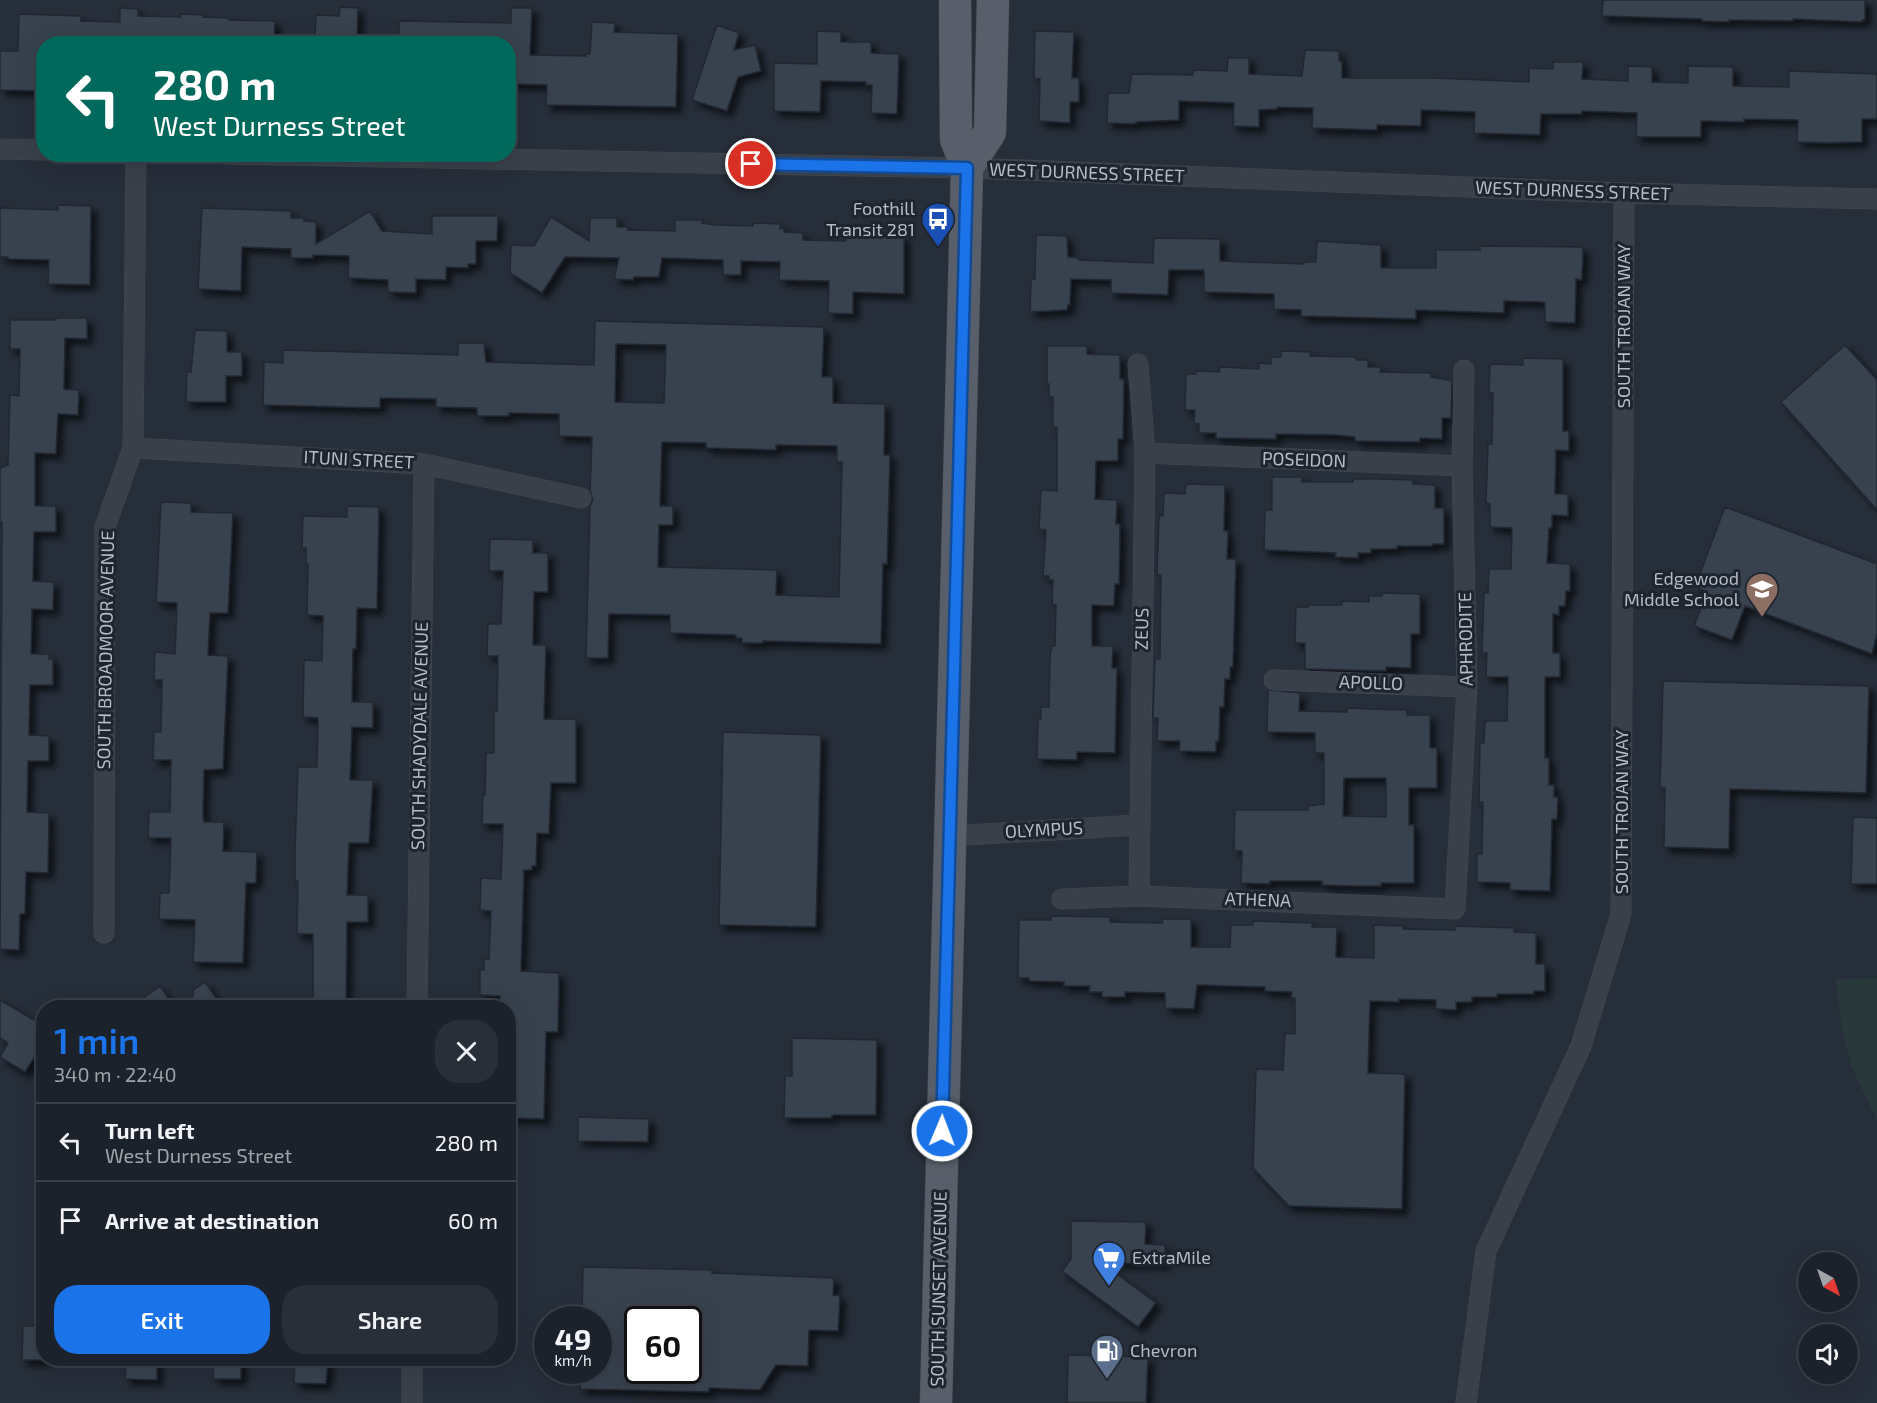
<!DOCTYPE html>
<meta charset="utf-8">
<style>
:root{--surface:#1c222c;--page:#292f38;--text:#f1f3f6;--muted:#a0a4a9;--line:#3a3f48;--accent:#1a73e8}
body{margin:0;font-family:"Exo 2",sans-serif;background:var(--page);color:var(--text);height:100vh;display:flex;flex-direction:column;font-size:22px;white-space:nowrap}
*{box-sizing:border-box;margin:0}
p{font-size:20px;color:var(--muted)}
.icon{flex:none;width:33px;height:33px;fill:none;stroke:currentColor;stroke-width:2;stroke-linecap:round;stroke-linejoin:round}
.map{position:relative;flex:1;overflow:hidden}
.details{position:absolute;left:36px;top:1000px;width:480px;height:366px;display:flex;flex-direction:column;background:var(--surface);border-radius:24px;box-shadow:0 6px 24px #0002,0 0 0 2px var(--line)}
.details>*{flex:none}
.guide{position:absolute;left:36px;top:36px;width:480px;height:126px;border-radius:24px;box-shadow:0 6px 24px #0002,0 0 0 2px var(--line);background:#00695c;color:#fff;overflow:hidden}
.needle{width:39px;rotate:140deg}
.controls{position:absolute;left:1798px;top:1252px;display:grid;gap:12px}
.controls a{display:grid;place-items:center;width:60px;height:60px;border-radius:50%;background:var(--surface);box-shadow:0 6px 24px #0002,0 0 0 2px var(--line);font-size:30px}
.speed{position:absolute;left:534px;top:1306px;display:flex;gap:12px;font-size:30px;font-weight:700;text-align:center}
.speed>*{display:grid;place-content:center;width:78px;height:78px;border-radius:50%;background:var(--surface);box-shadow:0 6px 24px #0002,0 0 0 2px var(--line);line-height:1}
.speed small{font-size:15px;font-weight:400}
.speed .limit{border:3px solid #111;border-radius:9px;background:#fff;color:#111}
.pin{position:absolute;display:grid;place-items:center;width:51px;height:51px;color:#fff;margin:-26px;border:3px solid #fff;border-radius:50%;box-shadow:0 2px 6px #0007}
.me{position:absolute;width:66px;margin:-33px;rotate:1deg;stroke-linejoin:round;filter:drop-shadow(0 0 4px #0008)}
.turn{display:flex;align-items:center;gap:21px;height:126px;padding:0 18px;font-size:27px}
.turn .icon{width:78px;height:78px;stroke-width:2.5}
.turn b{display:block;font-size:42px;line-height:51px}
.round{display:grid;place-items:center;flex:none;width:63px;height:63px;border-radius:24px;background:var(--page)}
.head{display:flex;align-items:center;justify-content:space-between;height:102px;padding:0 18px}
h1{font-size:36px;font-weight:600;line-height:45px;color:var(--accent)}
.button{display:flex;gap:12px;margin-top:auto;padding:12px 18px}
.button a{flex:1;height:69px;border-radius:24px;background:var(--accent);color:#fff;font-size:24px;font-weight:600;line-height:69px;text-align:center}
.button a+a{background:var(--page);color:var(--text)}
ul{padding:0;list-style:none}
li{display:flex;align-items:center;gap:18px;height:78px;padding:0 18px;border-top:2px solid var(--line)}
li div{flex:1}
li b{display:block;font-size:22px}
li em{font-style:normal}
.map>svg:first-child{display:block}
.green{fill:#28383b}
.building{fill:#394250;stroke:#212731;stroke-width:1.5;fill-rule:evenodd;filter:url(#shadow)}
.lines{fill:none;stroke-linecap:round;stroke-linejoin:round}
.minor-casing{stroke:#434953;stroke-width:21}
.primary-casing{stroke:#434953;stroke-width:33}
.minor{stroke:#3a404a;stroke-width:20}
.primary{stroke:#585f6a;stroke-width:32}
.route-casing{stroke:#114b97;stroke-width:15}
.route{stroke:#1a73e8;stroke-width:10}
.labels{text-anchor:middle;stroke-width:6;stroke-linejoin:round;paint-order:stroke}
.street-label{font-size:18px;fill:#b6bbc6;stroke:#1f252f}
.poi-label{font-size:18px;fill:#b6bbc6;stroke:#1f252f;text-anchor:end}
</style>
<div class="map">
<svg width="1877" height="1403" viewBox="0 0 1877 1403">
<defs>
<filter id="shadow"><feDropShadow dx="5.5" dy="5.5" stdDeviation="3" flood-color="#0009"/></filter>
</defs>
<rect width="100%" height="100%" fill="#262e3a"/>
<path class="green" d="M1877,978V1119L1852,1068L1842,1029L1836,979Z"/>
<path class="building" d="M1603,0H1865V20H1862V22L1793,19V21L1729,20V22L1702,21V19L1602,16Z
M340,7L358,8L357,39L315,38L316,15L339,16Z
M120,8L138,9V16L181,17V14L204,15L203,17L229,18V20L275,21L274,44H44V91L0,90V51H18L19,14L81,16V21L120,22Z
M511,8H532L530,55L586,56V54H590L592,22L615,23L614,32L678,34L676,107L546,105L547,85L508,84V44H399V21L511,23Z
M717,25L739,33L734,50L755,45L761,71L738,77L727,111L692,100Z
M817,31L841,32V42H871V53L899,54L897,114L871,113L872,85H866V82L821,81L820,112L774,111V63L817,64Z
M1035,31L1074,32L1072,78H1079V102H1070V123L1039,121L1040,79L1034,78Z
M1305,50L1339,51V61H1342V78H1434L1529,82V68L1553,69V62H1583L1582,79L1628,81V66L1652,67V82L1688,83V66L1733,67V86L1789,87V71L1877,74V119H1862V142L1825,143L1797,142L1798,120L1744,119V122L1701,121V137H1636L1637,113L1582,111V114H1541L1540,135L1474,133L1475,112L1421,110V126L1377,125V130L1312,128L1313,108L1277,107V109L1259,110V127L1233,126L1234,103L1179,101V120L1136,122V124L1107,123L1108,93H1129L1132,74L1193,75V70L1227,71L1228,58H1249V74L1302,76Z
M58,205L91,206L90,285L48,284L49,260L8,259V257H0V208L58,210Z
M202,208L291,211V218H304V221L316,222V244L370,211L382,231L432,234V216H498L497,241H476V264H468V268L446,267V280L416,279V293L388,292V280L348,278L349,256L313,255V258H291V249L242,247L241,291L198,289Z
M551,217L589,241L590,218H617V227H628V230L675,231V220H702V223L715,225L753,226V223L780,224V229L784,228V232L803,233V240L846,241V233L904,236V294L853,292V314L828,313L829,281L779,280L780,262L741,261V275H723V260L662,258L659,277H634L633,280L614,279L619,258L565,257L542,293L510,273L511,245L534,246Z
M1036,235L1067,236L1068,257L1079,258V260L1153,263L1154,238L1220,239V261L1304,264V262H1316L1317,241L1381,245V268H1436V250H1480V246L1583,247L1582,280L1576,279L1575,323L1545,322V303L1542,302L1504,301V313L1416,310V319L1301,316V310L1274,309V294L1204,292V270H1169L1168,295L1111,293V280L1071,279L1070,305H1068L1067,310L1030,312L1031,279H1035Z
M56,318H87V339L65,338L64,389L79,390L78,415L58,414L56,454L35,453V506H56V532H34L33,581L54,582L53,610L32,609L31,654H49V659H53V685H30L29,735L49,736V761H28L27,812L49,813L48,873L26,872L25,914H20L19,950L0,949L2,522H0V468L8,465L10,395L19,396L20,349H10V320H56Z
M595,321L824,327L822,377H833V403L885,404L884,455H890L887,564H883L881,644L763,641V643H742V638H736V635L670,633V615L609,614L608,658H586L590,506L593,500L590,491L592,437L559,436V414L509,413V416H477V408L436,407V399L380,398V408L263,405L264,362L283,363V350L458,355V343H484L486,362L594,365ZM616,344L666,345L664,403L615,402ZM662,442L706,443V448L776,450V445L837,446V462H842L839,597L776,595L777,570L658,567L659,525H673V506H660Z
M195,330L227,331V352H242V376H226V402H186L187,372H191Z
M1845,345L1877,380V510L1781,402Z
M1047,346H1087V354L1120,355V379H1124L1123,439H1118V461H1096L1095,499L1117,500L1116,524H1120L1119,584H1115L1114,606L1092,605V646H1113L1112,668H1117L1115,753L1077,752V760L1037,759L1038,719H1041V707H1049L1050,656L1052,646H1055L1056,605L1052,604L1053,580H1049V576H1043L1046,530L1039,529L1041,490L1057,491V427H1053V397H1049V384H1047Z
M1281,351L1310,352V356L1356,357V360H1368V367H1381L1380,372L1431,373V377L1452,381L1451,418H1442V439L1420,438V442L1355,441V437L1335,435L1276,434V439L1216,438V433H1199V424L1194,423L1195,410H1185L1186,374H1196V371L1219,372L1220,367L1259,369V363L1271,364V357H1281Z
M1523,358L1563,359V431H1569V451L1556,450L1555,494H1568V516L1552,515V528H1549L1547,563L1570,564V591H1566L1565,606H1559V615L1553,614V653H1560V677H1545V758H1549V785H1554V797H1558L1557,819H1552L1550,891L1510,890V883L1477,882V854H1482L1483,802H1479L1480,743H1484L1485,721H1507L1508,677H1486L1487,653H1482L1484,593H1488L1489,569H1511L1512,528L1490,527V504L1486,503L1488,444H1492L1493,393H1489L1490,364L1523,365Z
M1272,477H1302V482H1353V479H1378L1413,480V484L1435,485V508H1444V544H1433L1432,546H1397V549H1371V553H1358V558L1335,557L1336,553L1264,550L1265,510H1272Z
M1186,484L1225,485L1224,531H1228L1227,559H1236L1233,667H1230V679H1225L1224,707H1220L1219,741H1216V752L1179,751L1180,741H1157L1158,718H1153L1155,659H1160L1161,575H1157L1159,515L1163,516L1164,493L1185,494Z
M161,502L191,503V512L233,513L228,613H210L208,655L228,656L223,769L204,770L203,815L204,822H224L223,851L257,852L256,883H246L243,963L193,962L195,920L159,919L160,893H169L171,838H148L149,812H170L171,760H153L154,732H161L162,680H154L155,652L175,654L177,603L156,602Z
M347,506L379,507L377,609L357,608L356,649H353L352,702H373V728L352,727L350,780H373L369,843H349L347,895H368V922H347L346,1008H313V934H297L298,881H295V851L298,767H317L318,718L303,717L304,660L322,661L323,616L307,615L308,564H306V548H302L303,516L347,517Z
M1725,507L1877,564V634L1872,654L1745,606L1732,640L1694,626L1707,592L1695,587Z
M490,539L533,540V553H548V592H534L533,645H546L544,719H576V783H551L549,834L537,833L536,866H532V870H524L521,971L559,973L558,1032H546L544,1119L508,1118V1008H500V996L480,995V970H484V959H489L491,911L480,910L481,878L501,879L503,824H482L483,795H485L486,753H494V711H497L498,656H487L488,624H501L503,571H489Z
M1382,593L1420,594V634H1411V668L1386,667V671L1305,669V643H1295L1296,607H1308V605H1342V601L1369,602V596H1382Z
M1663,681L1869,686L1866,793L1730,789L1729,849L1664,847L1665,788L1660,787Z
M1268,690L1300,693L1299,711L1347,712V708L1372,709L1407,710V715H1430V748H1437V788H1409V825H1414V883H1381V886H1356L1322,885V881H1270V884L1241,883L1242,851H1234L1235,810H1308V806L1324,804V753H1315V733L1267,732ZM1344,778H1386V817L1343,816Z
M723,732L821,735L816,927L719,925Z
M1853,817L1877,818V884H1851Z
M1051,916L1110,917V922L1162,923L1163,919H1191V947H1230L1231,925H1253V921L1313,923L1312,927H1337L1336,957L1374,958V925L1403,926V929L1455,930V926L1514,928V932L1536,933V964H1545V991H1534V994H1497V997H1472V1002H1456V1010L1436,1009V1000L1399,999V1002L1370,1001L1368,1073L1405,1074L1402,1209L1289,1206L1253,1168L1256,1069L1283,1070L1285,1033L1295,1034V998H1291L1292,992L1265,991V987L1197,985L1194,1009L1165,1008V993L1125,992V997H1102V992H1089L1090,986H1064V982L1029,981V978H1018L1019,920H1051Z
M205,982L223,1008H192L193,990Z
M160,986L175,1008H129Z
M0,1000L44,1026V1042L25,1072L0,1057L8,1043L0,1038Z
M792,1038L877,1040L876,1115H832V1118H784L785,1076H792Z
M578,1117L649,1119L648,1142L578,1141Z
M1071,1221L1146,1222L1145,1244L1165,1245V1264L1102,1263L1156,1303L1138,1327L1062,1271L1071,1259Z
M583,1267L712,1270V1273L834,1278L833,1295L840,1296L838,1331L809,1330L808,1366L776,1365L760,1390L709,1388V1392L580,1389L581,1371H598V1320H582ZM638,1320H688V1371H638Z
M23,1326H44V1360H22Z
M1068,1355L1148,1357L1146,1403H1067Z
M134,1359H157V1380L125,1379L126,1360Z
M214,1359H241V1379H213Z
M295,1359H328L326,1384L294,1383Z"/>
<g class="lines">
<g class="minor-casing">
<path id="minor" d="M0,149L44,150
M224,154L967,168L1624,193L1877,199
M1138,364L1145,453L1139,896
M133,448L424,464L581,498
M1145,453L1462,466
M1274,680L1467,687
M949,836L1139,825
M1062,899L1139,896L1455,909L1467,687L1462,466L1464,370
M104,933L105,527L133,448L136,154
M417,1008L424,464
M412,1403V1359
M1466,1403L1486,1251L1581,1046L1621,914L1624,193"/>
</g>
<g class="primary-casing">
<path id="primary" d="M967,168L990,132L993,0
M936,1403L967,168L956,139L955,0"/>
</g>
<use href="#minor" class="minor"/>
<use href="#primary" class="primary"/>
</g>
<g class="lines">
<g class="route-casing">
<path id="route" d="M751,164L967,168L942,1131"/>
</g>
<use href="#route" class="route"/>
</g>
<defs>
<g id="bus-pin" transform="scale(1.725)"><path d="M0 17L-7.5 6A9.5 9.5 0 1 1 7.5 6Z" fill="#1a4fb4" stroke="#1f252f"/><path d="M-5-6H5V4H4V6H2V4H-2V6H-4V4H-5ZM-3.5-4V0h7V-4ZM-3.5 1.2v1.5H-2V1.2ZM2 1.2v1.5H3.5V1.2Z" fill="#fff"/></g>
<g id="school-pin" transform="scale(1.725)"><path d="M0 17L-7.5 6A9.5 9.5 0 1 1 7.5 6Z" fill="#8d6e63" stroke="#1f252f"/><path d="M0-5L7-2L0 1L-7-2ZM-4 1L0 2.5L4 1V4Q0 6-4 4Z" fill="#fff"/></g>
<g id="supermarket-pin" transform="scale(1.725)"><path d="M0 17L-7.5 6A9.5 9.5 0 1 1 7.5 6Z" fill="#3f7fe0" stroke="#1f252f"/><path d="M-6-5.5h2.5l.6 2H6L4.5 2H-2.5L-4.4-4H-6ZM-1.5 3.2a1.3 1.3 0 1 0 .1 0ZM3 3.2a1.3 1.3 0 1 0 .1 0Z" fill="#fff"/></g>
<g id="fuel-pin" transform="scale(1.725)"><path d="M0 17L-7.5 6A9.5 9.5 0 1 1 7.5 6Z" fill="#5c6f8a" stroke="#1f252f"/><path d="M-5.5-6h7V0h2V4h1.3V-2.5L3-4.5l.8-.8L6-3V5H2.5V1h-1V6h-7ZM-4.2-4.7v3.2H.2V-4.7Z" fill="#fff"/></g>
</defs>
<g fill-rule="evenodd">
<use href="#bus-pin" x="938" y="219"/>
<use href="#school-pin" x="1762" y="589"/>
<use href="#supermarket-pin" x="1109" y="1258"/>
<use href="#fuel-pin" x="1107" y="1351"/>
</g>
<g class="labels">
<g class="street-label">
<text transform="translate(1087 173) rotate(2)" y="6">WEST DURNESS STREET</text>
<text transform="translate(1573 191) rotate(2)" y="6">WEST DURNESS STREET</text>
<text transform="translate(1624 326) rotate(-90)" y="6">SOUTH TROJAN WAY</text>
<text transform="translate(359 460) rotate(3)" y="6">ITUNI STREET</text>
<text transform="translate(1304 460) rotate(2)" y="6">POSEIDON</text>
<text transform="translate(1142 629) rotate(-89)" y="6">ZEUS</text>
<text transform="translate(1466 639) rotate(-91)" y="6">APHRODITE</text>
<text transform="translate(106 650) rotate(-89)" y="6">SOUTH BROADMOOR AVENUE</text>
<text transform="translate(1371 683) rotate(2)" y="6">APOLLO</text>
<text transform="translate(420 736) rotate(-89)" y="6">SOUTH SHADYDALE AVENUE</text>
<text transform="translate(1622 812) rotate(-90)" y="6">SOUTH TROJAN WAY</text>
<text transform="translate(1044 830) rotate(-3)" y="6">OLYMPUS</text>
<text transform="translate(1258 900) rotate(2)" y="6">ATHENA</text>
<text transform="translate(939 1289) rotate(-89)" y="6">SOUTH SUNSET AVENUE</text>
</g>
<g class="poi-label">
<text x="915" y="215">Foothill<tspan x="915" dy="21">Transit 281</tspan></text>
<text x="1739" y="585">Edgewood<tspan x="1739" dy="21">Middle School</tspan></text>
<text x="1132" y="1264" text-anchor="start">ExtraMile</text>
<text x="1130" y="1357" text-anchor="start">Chevron</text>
</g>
</g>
</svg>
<div class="controls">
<a><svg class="needle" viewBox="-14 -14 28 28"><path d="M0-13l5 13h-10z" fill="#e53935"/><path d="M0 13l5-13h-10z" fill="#a0a4a9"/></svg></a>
<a><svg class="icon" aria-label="sound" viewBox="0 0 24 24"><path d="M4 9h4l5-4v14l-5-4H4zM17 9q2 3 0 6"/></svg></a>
</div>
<div class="speed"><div>49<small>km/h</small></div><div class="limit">60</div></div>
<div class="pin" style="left:751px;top:164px;background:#d93025"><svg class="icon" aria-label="arrive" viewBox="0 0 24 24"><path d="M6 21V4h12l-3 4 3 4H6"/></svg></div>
<svg class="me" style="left:942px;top:1131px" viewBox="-20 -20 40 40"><circle r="17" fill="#1a73e8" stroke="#fff" stroke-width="3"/><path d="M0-11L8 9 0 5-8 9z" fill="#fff"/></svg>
<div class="guide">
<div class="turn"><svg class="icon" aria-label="left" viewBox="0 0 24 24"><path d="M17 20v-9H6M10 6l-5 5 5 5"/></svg><div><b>280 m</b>West Durness Street</div></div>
</div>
<section class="details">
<div class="head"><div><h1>1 min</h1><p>340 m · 22:40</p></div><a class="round"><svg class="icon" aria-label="close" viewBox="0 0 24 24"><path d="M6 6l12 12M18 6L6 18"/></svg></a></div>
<ul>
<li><svg class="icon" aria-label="left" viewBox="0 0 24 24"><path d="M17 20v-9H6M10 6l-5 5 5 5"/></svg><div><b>Turn left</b><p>West Durness Street</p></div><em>280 m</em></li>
<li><svg class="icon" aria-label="arrive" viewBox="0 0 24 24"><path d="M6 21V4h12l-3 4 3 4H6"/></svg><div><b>Arrive at destination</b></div><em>60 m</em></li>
</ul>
<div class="button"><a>Exit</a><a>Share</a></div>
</section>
</div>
